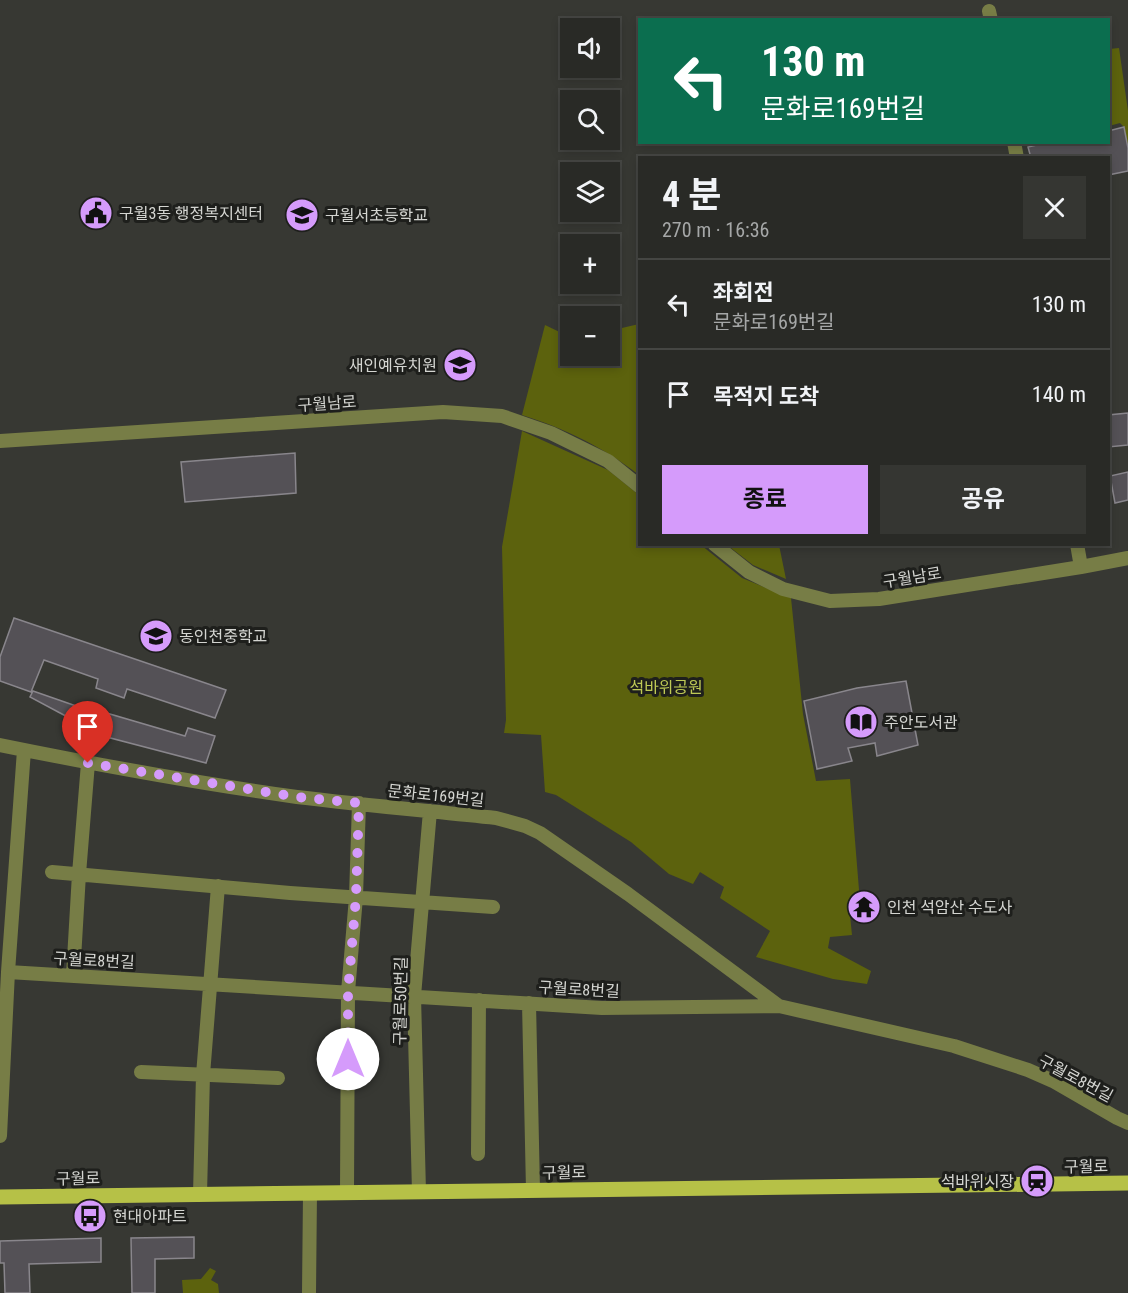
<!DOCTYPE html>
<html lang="ko">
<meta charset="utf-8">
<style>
:root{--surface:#292a26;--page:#353632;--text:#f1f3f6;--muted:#a5a7a7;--line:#454643;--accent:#d59bfb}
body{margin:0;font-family:"Roboto Condensed","Noto Sans KR",sans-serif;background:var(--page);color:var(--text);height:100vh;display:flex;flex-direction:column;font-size:22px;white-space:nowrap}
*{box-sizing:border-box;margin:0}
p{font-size:20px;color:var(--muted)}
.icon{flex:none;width:33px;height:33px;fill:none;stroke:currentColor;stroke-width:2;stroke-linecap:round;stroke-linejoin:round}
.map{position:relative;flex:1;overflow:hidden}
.sheet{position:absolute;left:638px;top:156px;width:472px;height:390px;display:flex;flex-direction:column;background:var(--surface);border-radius:0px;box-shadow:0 3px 9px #0003,0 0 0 2px var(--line)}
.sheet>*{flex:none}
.top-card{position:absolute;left:638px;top:18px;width:472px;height:126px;border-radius:0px;box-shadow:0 3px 9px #0003,0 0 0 2px var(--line);background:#0b6e4f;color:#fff;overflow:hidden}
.fabs{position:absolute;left:560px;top:18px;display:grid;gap:12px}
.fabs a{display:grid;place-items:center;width:60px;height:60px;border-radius:0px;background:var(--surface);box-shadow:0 3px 9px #0003,0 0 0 2px var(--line);font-size:30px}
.pin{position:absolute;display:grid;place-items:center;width:51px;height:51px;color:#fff;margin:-62px -26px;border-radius:50% 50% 50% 0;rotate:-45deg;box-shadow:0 0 6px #0007}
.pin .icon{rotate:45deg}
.me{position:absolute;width:66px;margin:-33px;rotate:0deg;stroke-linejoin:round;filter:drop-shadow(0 0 4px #0008)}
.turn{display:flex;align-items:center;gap:21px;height:126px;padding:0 24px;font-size:27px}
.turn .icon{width:78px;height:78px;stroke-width:2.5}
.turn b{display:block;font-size:42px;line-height:51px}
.round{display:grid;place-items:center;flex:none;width:63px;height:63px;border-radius:0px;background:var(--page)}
.headline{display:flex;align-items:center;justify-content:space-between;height:102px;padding:0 24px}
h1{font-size:36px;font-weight:700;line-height:45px}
.button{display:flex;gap:12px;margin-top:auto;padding:12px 24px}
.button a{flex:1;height:69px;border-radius:0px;background:var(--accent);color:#111;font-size:24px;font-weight:700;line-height:69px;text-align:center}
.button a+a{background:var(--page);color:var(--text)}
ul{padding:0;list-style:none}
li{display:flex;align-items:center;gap:18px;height:90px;padding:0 24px;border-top:2px solid var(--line)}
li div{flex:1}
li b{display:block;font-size:22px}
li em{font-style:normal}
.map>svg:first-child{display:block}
.green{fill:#5c620d}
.building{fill:#545156;stroke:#89868c;stroke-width:1.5}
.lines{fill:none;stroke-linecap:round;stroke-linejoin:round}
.minor{stroke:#777d46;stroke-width:14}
.major{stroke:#b6c147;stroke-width:15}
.route{stroke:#d59bfb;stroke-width:10;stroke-dasharray:0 18}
.labels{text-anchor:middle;stroke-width:6;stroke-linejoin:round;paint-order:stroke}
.poi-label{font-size:16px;fill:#d4d5d1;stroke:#1e1f1c;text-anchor:start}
.street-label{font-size:16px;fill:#d4d5d1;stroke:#1e1f1c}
.park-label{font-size:16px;fill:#bec955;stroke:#1e1f1c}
</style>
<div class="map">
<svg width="1128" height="1293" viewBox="0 0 1128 1293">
<rect width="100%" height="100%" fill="#373833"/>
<path class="green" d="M1119,48L1128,111V148L1124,127L1120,123L1109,126V49Z
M639,324V475C603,447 566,429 522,415L545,325L570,337V356H609V331Z
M522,431L608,470L639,495V544L701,545L742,578L791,598L803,714L816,781L850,779L860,902L849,905L852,935L830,937L828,948L871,971L867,984L833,979L756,957L770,931L720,898L724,887L700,872L693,884L669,874L631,842L556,795L545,792L541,735L504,733L506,720L502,547Z
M727,545H779L786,579L753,565Z
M210,1268L216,1271L211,1280L218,1284L219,1293H183L182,1280L201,1279Z"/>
<path class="building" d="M1124,127L1128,148V171L1108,175V158H1031L1028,147L1050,142H1108V131Z
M1128,413V445L1108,447V415Z
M295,453L296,493L185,502L181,462Z
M1128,472V500L1115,503L1110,476Z
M14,618L226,690L215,718L127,689L124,698L96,688L98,679L44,660L31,692L0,681V657Z
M906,681L918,745L877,756L875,743L848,748L852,761L817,769L804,701L857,688Z
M33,691L102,715L103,712L185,736L188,728L215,736L206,763L95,734L93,742L71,735L75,721L30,697Z
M194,1237V1258L155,1259V1293H132L131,1238Z
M101,1238V1262L29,1264L30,1293H5L4,1263H0V1241Z"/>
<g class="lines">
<path class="minor" d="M989,11L991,20
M1014,142L1017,158
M0,441L443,412L502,416L551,433L608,461L639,486
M714,544L749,572L783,589L830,601L879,599L1081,567L1128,558
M1077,544L1081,567
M0,745C98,765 197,783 297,797C363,805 430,811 496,818L525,826L540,833L628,894L779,1006
M52,872L290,893L493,907
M8,972L602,1008L779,1006L954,1046L1028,1070L1053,1081L1117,1118L1128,1123
M73,976L79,874L88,763
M529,1003L533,1190
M141,1072L278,1078
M0,1136L8,972L24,750
M478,1154L479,1000
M347,1192L348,992L356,897L359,803
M419,1192L414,996L430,811
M200,1194L203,1075L218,886
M309,1293L310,1193"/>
<path class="major" d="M0,1197L1128,1183"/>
</g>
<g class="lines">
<path class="route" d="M88,763L297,797L359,803L356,897L348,992V1059"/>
</g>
<defs>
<g id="civic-disc" transform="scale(1.725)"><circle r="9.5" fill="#d59bfb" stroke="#1e1f1c"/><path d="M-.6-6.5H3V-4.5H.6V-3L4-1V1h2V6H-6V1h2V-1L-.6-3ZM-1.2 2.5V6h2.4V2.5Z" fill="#111"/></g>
<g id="school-disc" transform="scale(1.725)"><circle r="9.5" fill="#d59bfb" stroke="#1e1f1c"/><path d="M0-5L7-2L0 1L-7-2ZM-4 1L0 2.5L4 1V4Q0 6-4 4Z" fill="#111"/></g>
<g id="library-disc" transform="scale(1.725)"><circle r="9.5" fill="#d59bfb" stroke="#1e1f1c"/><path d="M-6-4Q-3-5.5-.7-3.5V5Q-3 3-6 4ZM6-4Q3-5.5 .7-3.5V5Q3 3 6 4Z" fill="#111"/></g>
<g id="temple-disc" transform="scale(1.725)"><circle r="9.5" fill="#d59bfb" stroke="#1e1f1c"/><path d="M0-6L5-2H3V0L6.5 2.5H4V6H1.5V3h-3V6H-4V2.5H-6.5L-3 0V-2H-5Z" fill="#111"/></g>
<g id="station-disc" transform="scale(1.725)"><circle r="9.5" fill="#d59bfb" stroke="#1e1f1c"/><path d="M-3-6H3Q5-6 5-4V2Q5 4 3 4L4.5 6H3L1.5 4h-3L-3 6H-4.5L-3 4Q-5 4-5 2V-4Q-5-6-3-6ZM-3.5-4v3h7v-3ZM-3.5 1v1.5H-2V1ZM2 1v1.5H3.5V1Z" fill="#111"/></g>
<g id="bus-disc" transform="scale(1.725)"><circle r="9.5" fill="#d59bfb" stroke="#1e1f1c"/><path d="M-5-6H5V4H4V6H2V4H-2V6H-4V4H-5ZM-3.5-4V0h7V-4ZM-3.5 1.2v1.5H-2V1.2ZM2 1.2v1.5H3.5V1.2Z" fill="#111"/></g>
</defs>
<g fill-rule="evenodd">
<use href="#civic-disc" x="96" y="213"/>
<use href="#school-disc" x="302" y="215"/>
<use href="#school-disc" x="460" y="365"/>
<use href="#school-disc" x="156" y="636"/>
<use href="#library-disc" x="861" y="722"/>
<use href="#temple-disc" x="864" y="907"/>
<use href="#station-disc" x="1037" y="1181"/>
<use href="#bus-disc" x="90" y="1216"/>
</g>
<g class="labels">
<g class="poi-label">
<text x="119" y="219">구월3동 행정복지센터</text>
<text x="325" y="221">구월서초등학교</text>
<text x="437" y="371" text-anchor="end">새인예유치원</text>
<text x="179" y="642">동인천중학교</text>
<text x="884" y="728">주안도서관</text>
<text x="887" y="913">인천 석암산 수도사</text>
<text x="1014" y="1187" text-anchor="end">석바위시장</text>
<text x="113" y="1222">현대아파트</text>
</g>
<g class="street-label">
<text transform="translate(327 403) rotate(-4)" y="6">구월남로</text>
<text transform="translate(912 577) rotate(-9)" y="6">구월남로</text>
<text transform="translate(436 795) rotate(6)" y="6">문화로169번길</text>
<text transform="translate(94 960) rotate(3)" y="6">구월로8번길</text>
<text transform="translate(579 989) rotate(3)" y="6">구월로8번길</text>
<text transform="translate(400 1001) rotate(-89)" y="6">구월로50번길</text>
<text transform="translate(1076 1078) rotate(28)" y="6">구월로8번길</text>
<text transform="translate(1086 1166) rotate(-1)" y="6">구월로</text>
<text transform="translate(564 1172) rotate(-1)" y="6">구월로</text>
<text transform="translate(78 1178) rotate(-1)" y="6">구월로</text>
</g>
<g class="park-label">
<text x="666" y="693">석바위공원</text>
</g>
</g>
</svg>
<div class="fabs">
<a><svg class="icon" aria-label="sound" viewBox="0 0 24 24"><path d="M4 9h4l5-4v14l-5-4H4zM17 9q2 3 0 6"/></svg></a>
<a><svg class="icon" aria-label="search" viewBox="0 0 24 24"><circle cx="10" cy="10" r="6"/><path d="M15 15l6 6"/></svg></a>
<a><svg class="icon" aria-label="layers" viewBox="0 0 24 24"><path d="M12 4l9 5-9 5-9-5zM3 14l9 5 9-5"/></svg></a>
<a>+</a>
<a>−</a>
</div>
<div class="pin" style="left:88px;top:763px;background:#d93025"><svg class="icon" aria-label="arrive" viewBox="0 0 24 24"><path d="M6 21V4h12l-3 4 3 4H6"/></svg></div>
<svg class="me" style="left:348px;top:1059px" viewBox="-20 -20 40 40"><circle r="19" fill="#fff"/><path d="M0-13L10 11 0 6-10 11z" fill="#d59bfb"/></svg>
<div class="top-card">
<div class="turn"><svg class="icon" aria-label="left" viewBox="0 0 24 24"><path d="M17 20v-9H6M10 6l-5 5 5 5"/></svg><div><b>130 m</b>문화로169번길</div></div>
</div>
<section class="sheet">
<div class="headline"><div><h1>4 분</h1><p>270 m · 16:36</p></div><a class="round"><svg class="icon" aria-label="close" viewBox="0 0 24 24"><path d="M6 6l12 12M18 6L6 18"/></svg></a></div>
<ul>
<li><svg class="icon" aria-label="left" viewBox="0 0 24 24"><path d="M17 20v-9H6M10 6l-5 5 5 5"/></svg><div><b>좌회전</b><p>문화로169번길</p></div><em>130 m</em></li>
<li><svg class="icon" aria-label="arrive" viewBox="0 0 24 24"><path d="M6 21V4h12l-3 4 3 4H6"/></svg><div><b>목적지 도착</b></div><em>140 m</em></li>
</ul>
<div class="button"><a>종료</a><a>공유</a></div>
</section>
</div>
